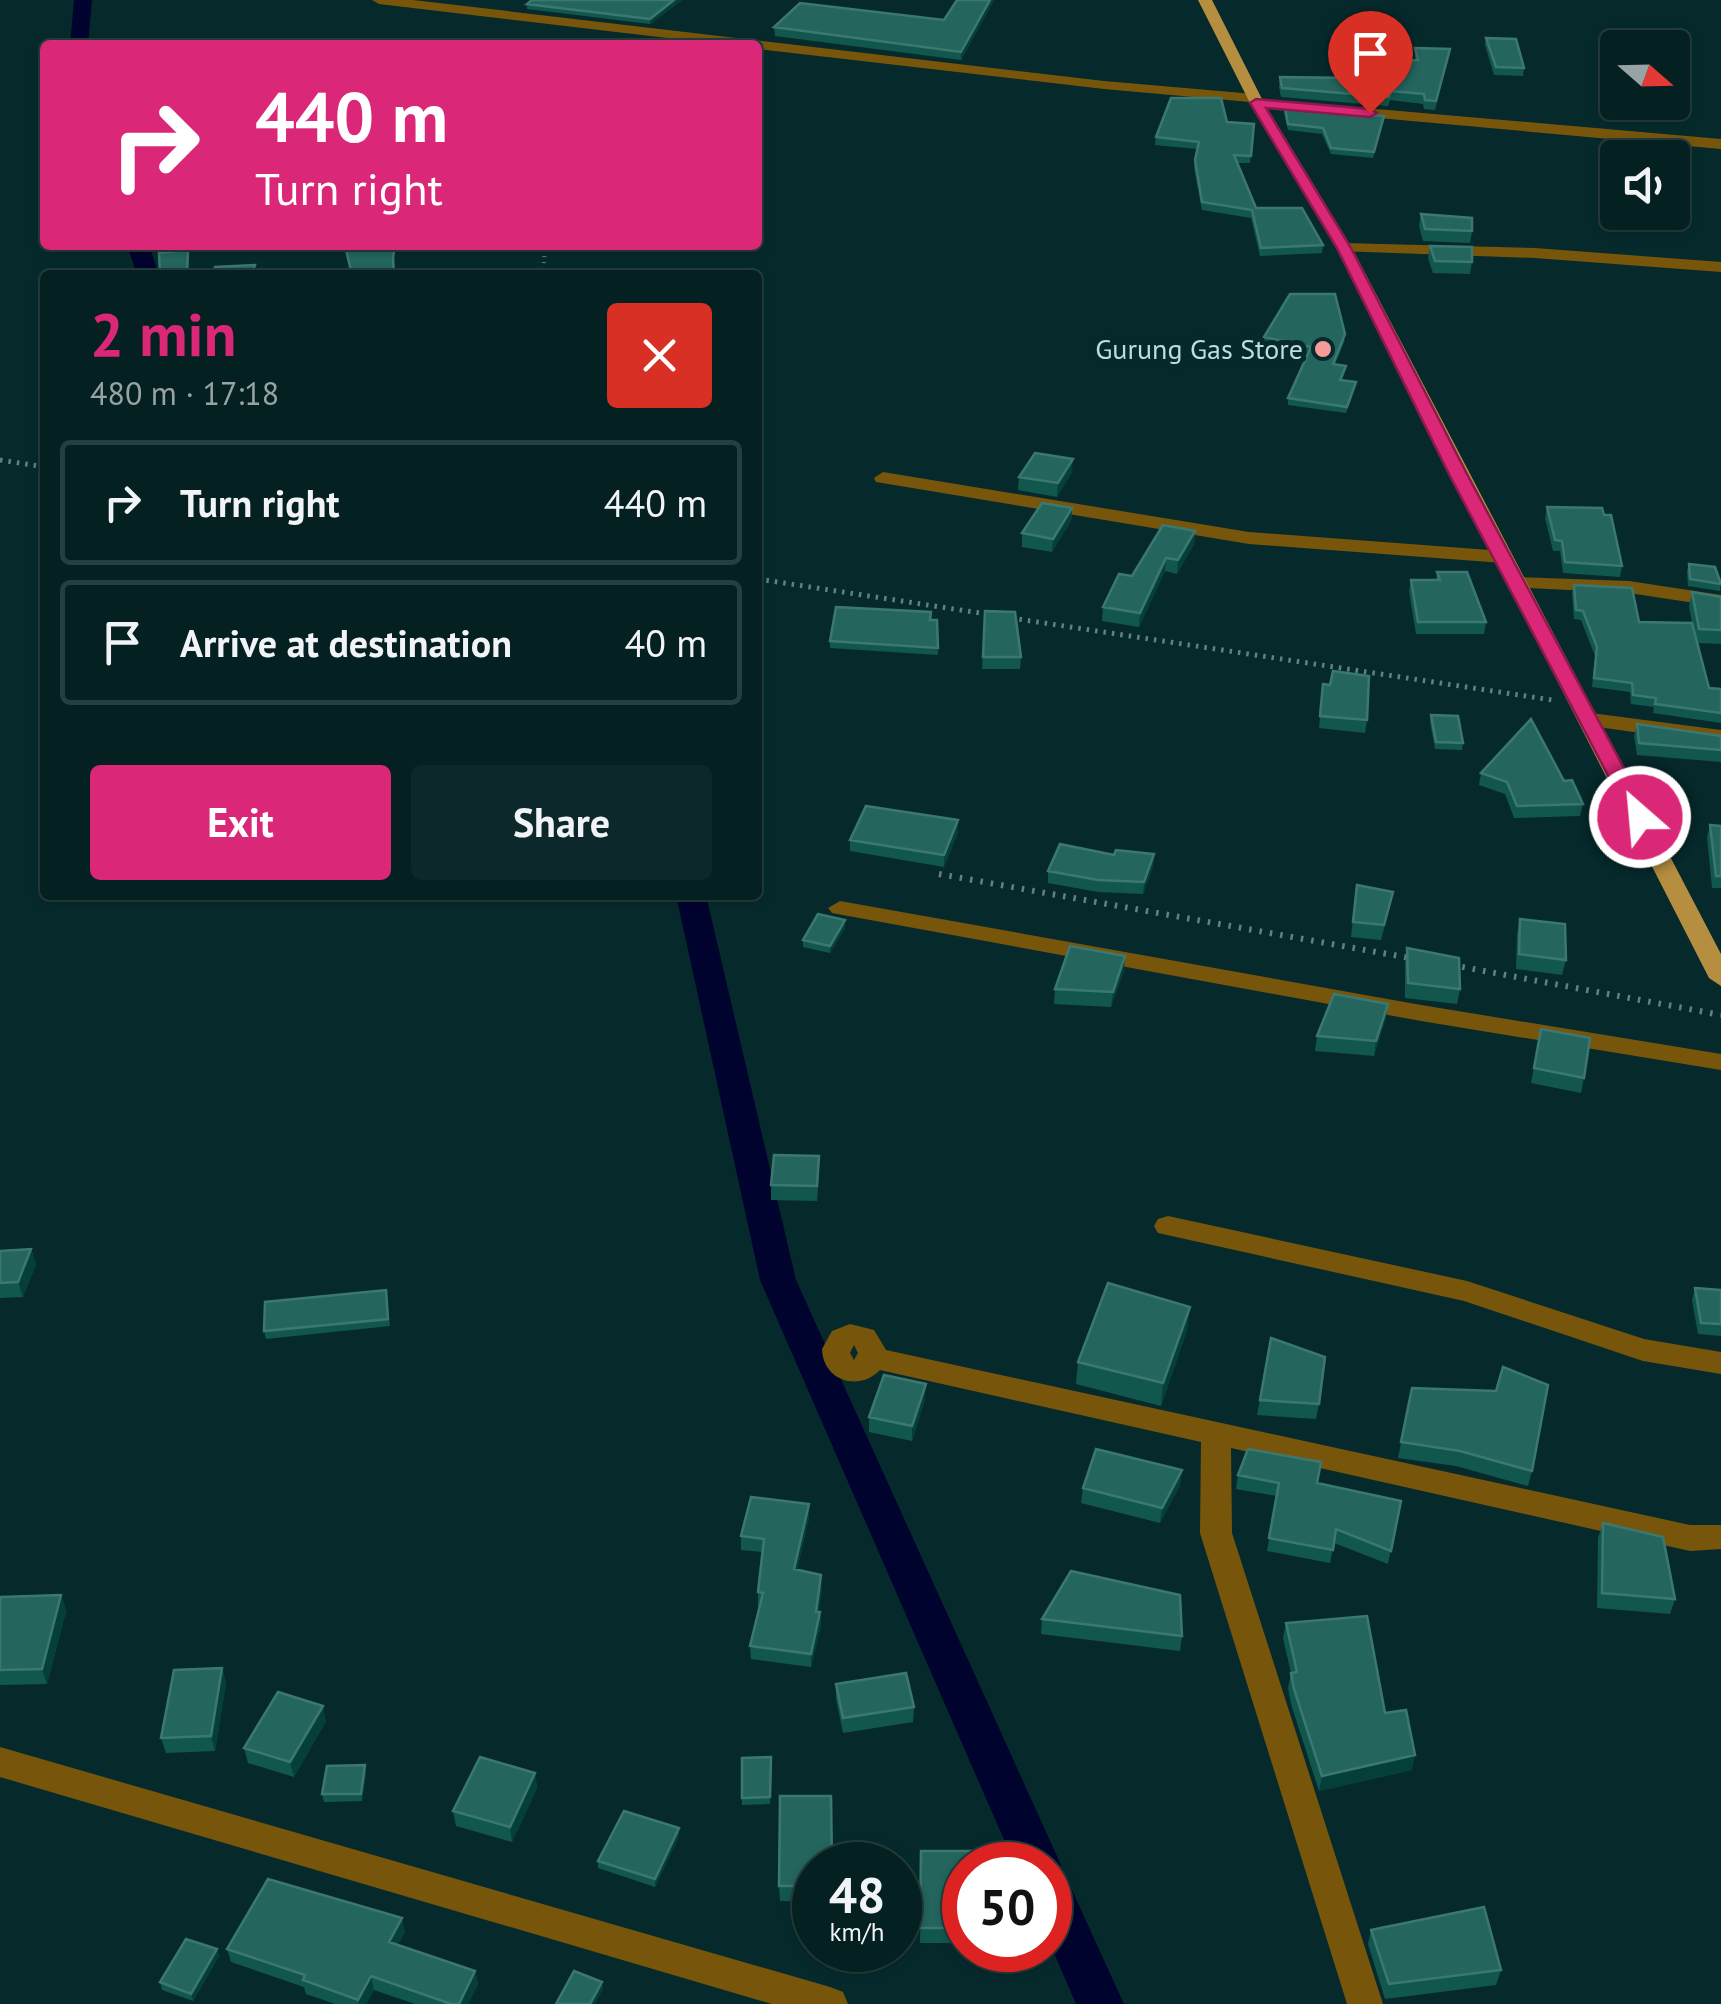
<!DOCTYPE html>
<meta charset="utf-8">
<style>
:root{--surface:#042021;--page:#0d282a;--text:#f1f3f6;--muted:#97a3a5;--line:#253e3f;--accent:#db2777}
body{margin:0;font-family:"PT Sans",sans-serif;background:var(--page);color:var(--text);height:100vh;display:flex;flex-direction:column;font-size:38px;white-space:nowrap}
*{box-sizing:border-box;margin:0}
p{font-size:32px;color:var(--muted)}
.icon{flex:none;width:55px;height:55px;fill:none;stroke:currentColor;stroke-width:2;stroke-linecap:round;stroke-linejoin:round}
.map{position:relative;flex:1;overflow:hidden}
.side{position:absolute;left:40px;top:270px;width:722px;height:630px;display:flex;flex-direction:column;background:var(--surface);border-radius:10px;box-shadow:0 2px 8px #0004,0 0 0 2px var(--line)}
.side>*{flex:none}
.guide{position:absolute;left:40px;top:40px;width:722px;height:210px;border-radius:10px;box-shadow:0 2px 8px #0004,0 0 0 2px var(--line);background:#db2777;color:#fff;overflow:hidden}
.needle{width:65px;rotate:110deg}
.fabs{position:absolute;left:1600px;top:30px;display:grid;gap:20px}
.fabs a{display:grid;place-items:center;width:90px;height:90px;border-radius:10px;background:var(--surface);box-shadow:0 2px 8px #0004,0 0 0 2px var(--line);font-size:50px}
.speed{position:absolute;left:792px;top:1842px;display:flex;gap:20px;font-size:50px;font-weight:700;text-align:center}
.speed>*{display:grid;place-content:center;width:130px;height:130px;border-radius:50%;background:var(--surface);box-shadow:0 2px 8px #0004,0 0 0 2px var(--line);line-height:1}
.speed small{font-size:25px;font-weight:400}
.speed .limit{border:15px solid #d22;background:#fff;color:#111}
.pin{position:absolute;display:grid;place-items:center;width:85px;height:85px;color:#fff;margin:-102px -42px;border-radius:50% 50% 50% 0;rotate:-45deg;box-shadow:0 0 10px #0007}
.pin .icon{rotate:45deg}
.me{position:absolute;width:110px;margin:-55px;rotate:333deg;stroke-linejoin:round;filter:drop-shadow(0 0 8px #0008)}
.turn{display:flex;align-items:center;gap:35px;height:210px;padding:0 50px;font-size:45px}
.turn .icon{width:130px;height:130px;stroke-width:2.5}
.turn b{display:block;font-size:70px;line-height:85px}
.round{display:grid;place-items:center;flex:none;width:105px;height:105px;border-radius:10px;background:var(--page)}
.head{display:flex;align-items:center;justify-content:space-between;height:170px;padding:0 50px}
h1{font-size:60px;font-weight:700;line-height:75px;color:var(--accent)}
.button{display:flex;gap:20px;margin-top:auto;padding:20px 50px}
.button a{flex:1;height:115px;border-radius:10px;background:var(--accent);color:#fff;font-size:40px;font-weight:700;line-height:115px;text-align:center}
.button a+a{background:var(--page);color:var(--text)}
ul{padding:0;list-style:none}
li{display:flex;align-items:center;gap:30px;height:125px;margin:0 20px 15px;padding:0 30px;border:5px solid var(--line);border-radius:10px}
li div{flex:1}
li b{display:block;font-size:38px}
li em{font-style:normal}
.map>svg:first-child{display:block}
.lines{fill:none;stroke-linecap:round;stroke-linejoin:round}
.canal{fill:#00032e;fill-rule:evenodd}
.path-far2{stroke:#608284;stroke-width:4;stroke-dasharray:1 5;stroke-linecap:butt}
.path-far1{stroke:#608284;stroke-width:5;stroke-dasharray:2.5 6;stroke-linecap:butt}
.path{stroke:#608284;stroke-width:6;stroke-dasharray:2.5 8;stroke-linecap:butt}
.minor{fill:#77560b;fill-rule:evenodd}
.major{fill:#b68e40;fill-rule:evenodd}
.wall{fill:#12574e}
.shaded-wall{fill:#053f3a}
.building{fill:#24655e;stroke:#3c7872;stroke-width:2.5}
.route{fill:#db2777;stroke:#8e194d;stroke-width:2.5}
.poi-dot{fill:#f59b99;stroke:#062a2c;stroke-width:4}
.labels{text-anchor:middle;stroke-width:10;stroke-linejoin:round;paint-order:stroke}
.far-poi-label{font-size:28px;fill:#bedddf;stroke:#062a2c;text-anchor:end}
</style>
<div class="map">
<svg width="1721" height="2004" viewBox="0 0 1721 2004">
<rect width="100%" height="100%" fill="#062a2c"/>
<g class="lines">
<path class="canal" d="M74,0H92L88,45H70Z
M127,245H149L159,275H137Z
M676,895H706L796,1280L1061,1865L1057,1874L1066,1877L1124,2004H1076L1050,1944V1865H1015L760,1280Z"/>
<path class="path-far2" d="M543,275L545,248"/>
<path class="path-far1" d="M0,460L45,467
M758,579L993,615
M1011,618L1552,700"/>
<path class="path" d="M939,874L1410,958
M1452,965L1721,1015"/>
<path class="minor" d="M372,0H413L1104,81L1254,94L1261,99L1721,139V149L1257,107L1250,102L1104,89L758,49V45H727L379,4Z
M1344,243L1535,248L1721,262V272L1535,258L1338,251V245Z
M883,472L1249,532L1503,551L1513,557L1503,563L1249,544L876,482L874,478Z
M1518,577L1629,581L1721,595V607L1629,593L1511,587V579Z
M1591,713L1721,730V744L1583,725L1580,720Z
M840,901L1421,1005L1721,1054V1070L1421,1021L832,913L828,908Z
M1168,1216L1467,1281L1644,1339L1721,1352V1374L1643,1361L1464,1301L1158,1233L1154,1226L1158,1219Z
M850,1324L874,1330L886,1350L1690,1525H1721V1549L1690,1551L1231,1448L1232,1533L1383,2004H1347L1200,1533L1201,1442L880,1370C859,1392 823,1381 822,1349L832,1331ZM854,1345L858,1353L854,1360L850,1353Z
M0,1747L830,1987L843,1992L848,2004H772L0,1777Z"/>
<path class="major" d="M1198,0H1212L1264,103L1352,248L1721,954V986L1709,978L1336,248L1250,103Z"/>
</g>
<path class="wall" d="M532,0H682L650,24L527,9V4Z
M994,0L961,60L775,36L774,27L944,20Z
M1486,38L1524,68L1523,76L1494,75L1485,45Z
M1415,48L1450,49L1435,110L1424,109L1423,104L1390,100L1388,106L1281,97L1279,87L1280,77L1344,78L1340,74L1342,64L1415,60Z
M1285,108L1383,122L1373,158L1331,154L1322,134L1288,130L1284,113Z
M1227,122L1254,124L1250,163H1237L1256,208L1323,245L1322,253L1260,256L1251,218L1202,210L1194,168L1197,149L1155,145L1156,137Z
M1421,214L1472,231L1470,243L1423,241L1419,226Z
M1430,246L1472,262L1470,274L1433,273L1428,258Z
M1264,337L1345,340L1335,364L1345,372L1342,380L1356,382L1346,413L1288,405V398L1308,353L1264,343Z
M1072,472L1057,497L1018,490L1019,477Z
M1547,507L1622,566L1620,577L1563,573L1560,551H1553L1545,518Z
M1072,508L1071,521L1052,552L1022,547V533Z
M1195,531L1194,544L1177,574L1165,571L1139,627L1102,621L1103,607L1132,576Z
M1689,564L1721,581L1720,591L1688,586L1687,571Z
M1437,572L1486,622L1484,634H1416L1409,591L1411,580H1436Z
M1574,585L1639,622L1692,623L1689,606L1692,592L1721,597V644L1697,643L1709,688L1721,689V723L1653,713L1654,707L1631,704L1630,692L1592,687L1595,656L1581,620L1574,619L1572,594Z
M985,611L1021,657L1020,669H982Z
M931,620H937L938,655L830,648V641Z
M1323,684L1367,720L1365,733L1319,728Z
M1431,715L1463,743L1462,750L1435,749L1430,722Z
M1637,724L1721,736V762L1637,755L1634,736Z
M1481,773L1564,781L1583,804L1580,816L1514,818L1505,794L1479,785Z
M1710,825L1721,826V888H1712L1707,837Z
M958,832L944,867L850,851V840Z
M1154,854L1153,866L1143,894L1098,892L1048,883V871L1114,855Z
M1355,900L1390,906L1381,940L1351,937Z
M1520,919L1566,960L1562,975L1516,969L1517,934Z
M845,920V928L830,953L803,947V940Z
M1407,948L1460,989L1457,1004L1405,998V963Z
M1124,970L1111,1007L1054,1004L1055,989Z
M1386,1018L1374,1056L1315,1051L1317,1036Z
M1541,1029L1584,1078L1581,1093L1531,1083Z
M819,1171L817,1201L771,1200V1185Z
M31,1249L36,1264L23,1297L0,1298V1251Z
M1695,1288L1721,1290V1336L1698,1334L1692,1300Z
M386,1290L390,1326L266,1339L264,1331Z
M1187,1330L1161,1406L1076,1384L1078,1362Z
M1271,1338L1319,1404L1316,1419L1257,1415Z
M1412,1388L1532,1471L1528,1486L1456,1466L1398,1458Z
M925,1399L912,1441L869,1432V1417Z
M1182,1470L1180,1485L1160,1523L1081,1503L1083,1488Z
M1238,1475L1317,1483L1401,1501L1388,1564L1334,1543L1330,1563L1267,1551L1277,1496L1236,1489Z
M809,1518L797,1570L822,1589L818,1612H820L821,1625L811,1667L751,1659L750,1646L760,1606H758V1592L762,1552L741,1550V1536Z
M1603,1523L1675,1599L1670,1614L1597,1608L1598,1538Z
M61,1595L66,1611L47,1684L0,1685V1597Z
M1042,1619L1182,1636L1180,1651L1041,1634Z
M1286,1623L1385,1713L1412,1770L1319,1791L1291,1704L1288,1688L1291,1673L1283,1638Z
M222,1668L226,1683L215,1751L166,1753L161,1738Z
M836,1684L914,1707L913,1722L843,1733L836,1699Z
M326,1721L294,1777L248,1763L244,1748Z
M771,1757L770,1804L742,1805V1758Z
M366,1773L362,1801L324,1802L322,1794Z
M535,1773L537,1788L512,1842L456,1826L453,1811Z
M679,1828V1836L655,1887L598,1868V1861Z
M921,1851L965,1865V1943H920Z
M815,1865V1901H780L779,1886Z
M1371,1930L1501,1970L1496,1985L1385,1999L1368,1944Z
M405,1932L398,1944L475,1971L478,1984L468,2004H415L374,1990L366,2004H335L306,1994L304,1987L231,1962L227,1949Z
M217,1949L219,1956L193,2001L162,1990L160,1982Z"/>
<path class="shaded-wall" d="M674,0H682L650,24V19Z
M990,0H994L961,60V52Z
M1073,459L1072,472L1057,497L1058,483Z
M1072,508L1071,521L1052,552L1053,539Z
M1195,531L1194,544L1177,574L1178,560Z
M1166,558L1165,571L1139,627L1140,613Z
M958,820V832L944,867V855Z
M1154,854L1153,866L1143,894L1144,882Z
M845,920V928L830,953V946Z
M1125,956L1124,970L1111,1007L1113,992Z
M1388,1004L1386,1018L1374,1056L1376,1041Z
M31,1249L36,1264L23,1297L18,1282Z
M1190,1307L1187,1330L1161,1406L1163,1383Z
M926,1384L925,1399L912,1441V1426Z
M1182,1470L1180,1485L1160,1523L1162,1508Z
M809,1504V1518L794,1582V1569Z
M821,1575L822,1589L817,1625L816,1612Z
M61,1595L66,1611L47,1684L42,1669Z
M820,1612L821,1625L811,1667V1654Z
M222,1668L226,1683L215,1751L211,1736Z
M323,1706L326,1721L294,1777L290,1762Z
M1415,1755L1412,1770L1319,1791L1322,1776Z
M365,1765L366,1773L362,1801L361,1794Z
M535,1773L537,1788L512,1842L510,1827Z
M679,1828V1836L655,1887V1879Z
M402,1918L405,1932L392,1955L389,1942Z
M217,1949L219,1956L193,2001L191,1994Z
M475,1971L478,1984L468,2004H459Z
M371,1976L374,1990L366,2004H359L358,2000Z
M602,1982L603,1989L595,2004H590Z"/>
<path class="building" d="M532,0H674L650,19L527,4Z
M957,0H990L961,52L774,27L800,3L944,20Z
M1486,38L1516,39L1524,68L1496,67Z
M1415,48L1450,49L1436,101L1425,100L1424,94L1391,91L1389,97L1282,88L1280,77L1353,78L1342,64L1418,60Z
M1171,98H1221L1227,122L1254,124L1251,156L1234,155L1256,208H1302L1323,245L1261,248L1252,210L1202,202L1195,160L1199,142L1156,137Z
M1285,108L1384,116L1374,152L1331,148L1323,128L1288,124Z
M1421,214L1472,218V231L1425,229Z
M345,245H395L393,258L394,275H352Z
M1430,246L1472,247V262L1435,261Z
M188,250L187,275H160L159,253Z
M255,265L252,275H213L215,267Z
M1290,294H1335L1345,334L1333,364L1346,366L1340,380L1356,382L1347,407L1288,398L1311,347L1264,337Z
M1035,453L1073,459L1058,483L1019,477Z
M1042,503L1072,508L1053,539L1022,533Z
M1547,507L1602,508L1604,515H1611L1622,566L1565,562L1562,541L1555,540Z
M1163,525L1195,531L1178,560L1166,558L1140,613L1103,607L1119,574L1132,576Z
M1689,564L1715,567L1721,584L1690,579Z
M1437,572H1467L1486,622H1418L1411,580H1440Z
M1574,585L1632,588L1639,622L1692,623L1709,688L1721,689V713L1655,704L1656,698L1633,695L1632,683L1594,678L1597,647L1583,611L1576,610Z
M1692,592L1721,597V630L1699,629Z
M836,607L931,612L930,620H937L938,648L830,641Z
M985,611L1015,612L1021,657H983Z
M1333,671L1369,676L1367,720L1320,716L1323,684L1330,685Z
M1431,715L1458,716L1463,743L1436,742Z
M1531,719L1564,781L1572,780L1583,804L1517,806L1507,782L1481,773Z
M1637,724L1721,736V750L1639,743Z
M866,806L958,820L944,855L850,840Z
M1710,825L1721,826V876H1716Z
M1060,844L1114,855L1116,850L1154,854L1144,882L1098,880L1048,871Z
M1357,885L1393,892L1384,925L1353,922Z
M818,914L845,920L830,946L803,940Z
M1520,919L1565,924L1566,960L1519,954Z
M1070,946L1125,956L1113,992L1055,989Z
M1407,948L1459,958L1460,989L1408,983Z
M1334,994L1388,1004L1376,1041L1317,1036Z
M1541,1029L1590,1038L1584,1078L1534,1068Z
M774,1155L819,1156L817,1186L771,1185Z
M31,1249L18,1282L0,1283V1251Z
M1108,1283L1190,1307L1163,1383L1078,1362Z
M1695,1288L1721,1290V1324L1701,1323Z
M386,1290L388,1319L264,1331L265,1302Z
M1271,1338L1325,1357L1319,1404L1260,1400Z
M1503,1367L1548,1385L1532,1471L1460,1451L1401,1442L1412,1388L1496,1391Z
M884,1375L926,1384L912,1426L869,1417Z
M1096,1449L1182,1470L1162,1508L1083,1488Z
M1248,1449L1321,1462L1317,1483L1401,1501L1391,1551L1336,1529L1333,1550L1269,1538L1279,1483L1238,1475Z
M751,1497L809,1504L794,1569L821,1575L816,1612H820L811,1654L750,1646L763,1593L758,1592L764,1539L741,1536Z
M1603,1523L1663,1537L1675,1599L1602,1593Z
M1071,1571L1180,1595L1182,1636L1042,1619Z
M61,1595L42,1669L0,1670V1597Z
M1367,1616L1385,1713L1406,1710L1415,1755L1322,1776L1294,1689L1291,1673L1297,1672L1286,1623Z
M222,1668L211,1736L161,1738L174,1670Z
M906,1673L914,1707L843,1718L836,1684Z
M278,1692L323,1706L290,1762L244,1748Z
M480,1757L535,1773L510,1827L453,1811Z
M771,1757L770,1797L742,1798V1758Z
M365,1765L361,1794H322L327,1766Z
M780,1796H831L832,1865H815V1886H779Z
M624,1811L679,1828L655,1879L598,1861Z
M921,1851H982L983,1865H965V1928H920Z
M268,1879L402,1918L389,1942L475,1971L459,2004H451L371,1976L358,2000L303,1980L305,1975L227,1949Z
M1484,1907L1501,1970L1389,1984L1371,1930Z
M186,1939L217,1949L191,1994L160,1982Z
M574,1971L602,1982L590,2004H556Z"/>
<path class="route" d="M1256,99L1370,109L1377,113L1370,117L1266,108L1351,248L1467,474L1650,817L1647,822L1640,823L1630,817L1449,474L1337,248L1250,103Z"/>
<circle class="poi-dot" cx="1323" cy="349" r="10"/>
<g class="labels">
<g class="far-poi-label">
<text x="1303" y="359">Gurung Gas Store</text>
</g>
</g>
</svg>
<div class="fabs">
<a><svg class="needle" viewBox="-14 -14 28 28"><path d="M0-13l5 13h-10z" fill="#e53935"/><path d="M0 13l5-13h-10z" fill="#97a3a5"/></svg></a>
<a><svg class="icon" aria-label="sound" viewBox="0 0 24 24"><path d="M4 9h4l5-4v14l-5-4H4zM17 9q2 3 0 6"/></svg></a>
</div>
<div class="speed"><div>48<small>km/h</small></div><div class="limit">50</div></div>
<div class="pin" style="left:1370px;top:113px;background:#d93025"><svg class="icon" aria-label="arrive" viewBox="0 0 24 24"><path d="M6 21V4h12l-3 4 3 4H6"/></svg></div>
<svg class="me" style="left:1640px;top:817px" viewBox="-20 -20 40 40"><circle r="17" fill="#db2777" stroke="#fff" stroke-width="3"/><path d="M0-11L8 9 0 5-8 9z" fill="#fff"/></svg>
<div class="guide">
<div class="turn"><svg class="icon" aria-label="right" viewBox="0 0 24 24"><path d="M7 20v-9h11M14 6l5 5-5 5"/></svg><div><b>440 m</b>Turn right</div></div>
</div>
<section class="side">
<div class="head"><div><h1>2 min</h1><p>480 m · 17:18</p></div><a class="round" style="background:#d93025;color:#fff"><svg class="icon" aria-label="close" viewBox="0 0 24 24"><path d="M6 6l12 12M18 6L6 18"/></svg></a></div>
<ul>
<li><svg class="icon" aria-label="right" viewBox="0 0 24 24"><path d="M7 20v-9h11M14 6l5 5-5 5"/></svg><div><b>Turn right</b></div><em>440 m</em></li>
<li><svg class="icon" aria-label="arrive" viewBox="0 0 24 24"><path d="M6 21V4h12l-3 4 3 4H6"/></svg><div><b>Arrive at destination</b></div><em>40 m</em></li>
</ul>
<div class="button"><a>Exit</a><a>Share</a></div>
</section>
</div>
